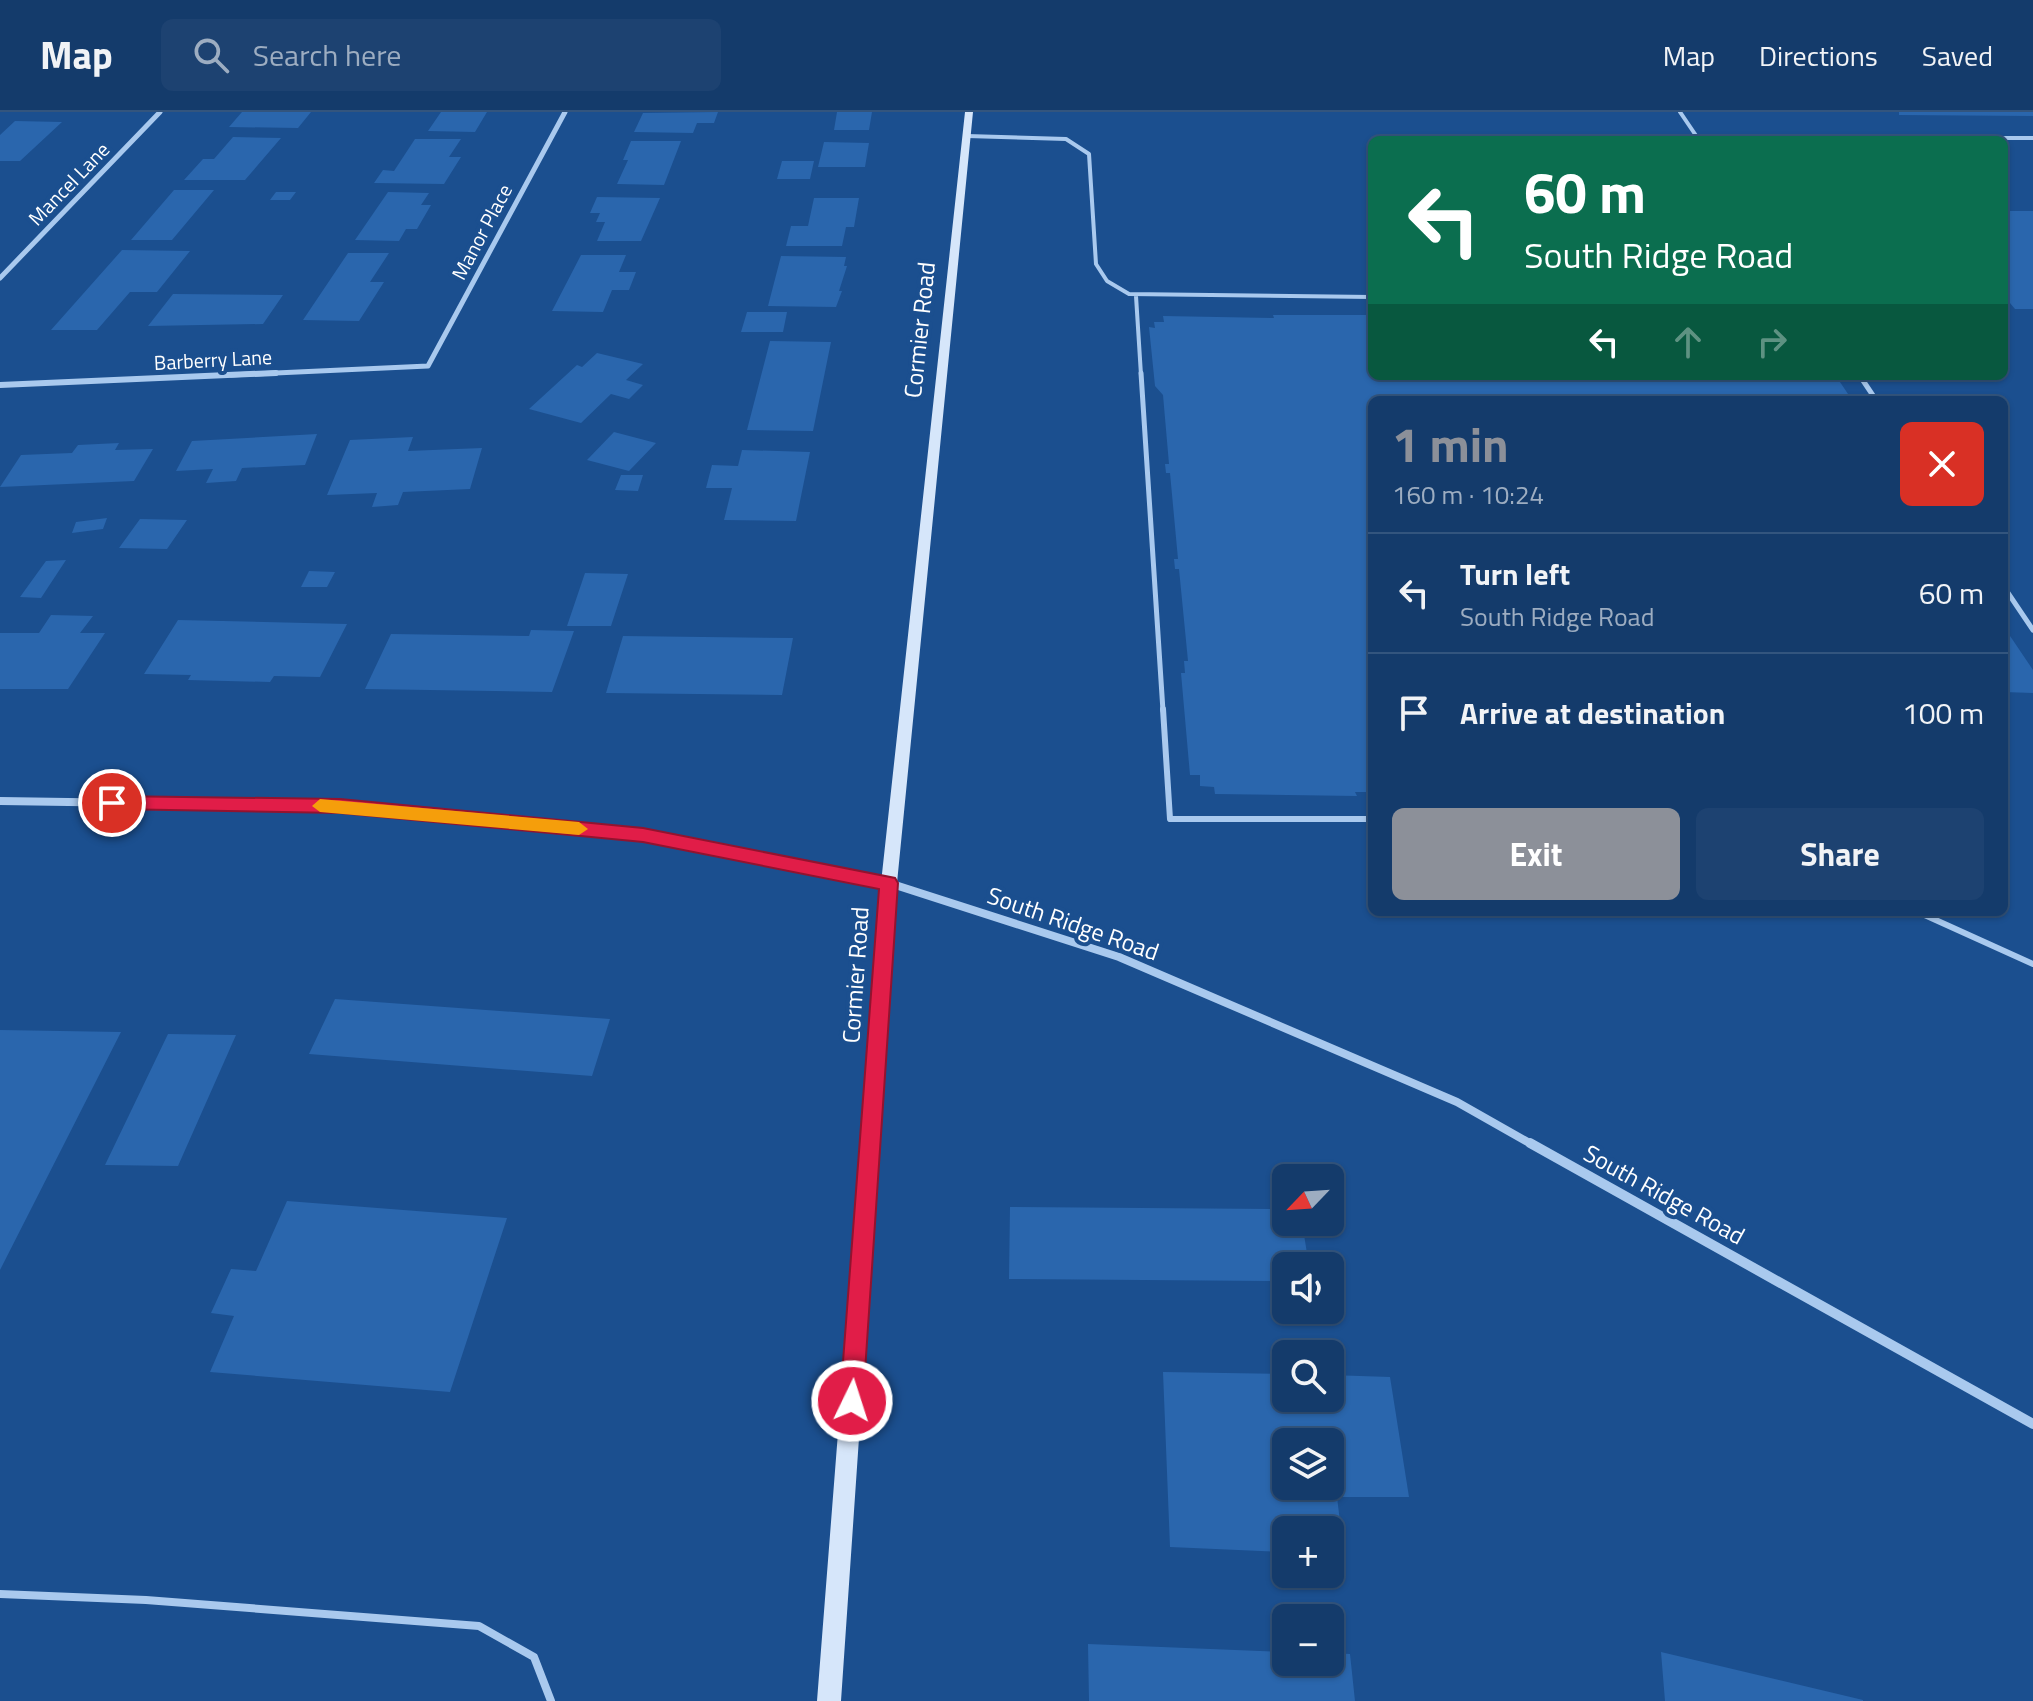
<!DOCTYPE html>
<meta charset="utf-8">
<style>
:root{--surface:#143b6b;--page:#1d4271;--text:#f1f3f6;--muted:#9dadc1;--line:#33557e;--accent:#8c9099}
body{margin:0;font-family:"Titillium Web",sans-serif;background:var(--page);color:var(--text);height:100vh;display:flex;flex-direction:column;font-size:30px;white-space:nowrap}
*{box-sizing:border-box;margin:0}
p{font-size:26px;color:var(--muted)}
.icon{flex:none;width:44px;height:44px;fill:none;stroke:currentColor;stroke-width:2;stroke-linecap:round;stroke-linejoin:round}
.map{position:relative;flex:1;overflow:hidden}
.sheet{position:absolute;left:1368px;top:284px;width:640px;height:520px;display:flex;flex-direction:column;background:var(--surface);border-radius:12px;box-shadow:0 2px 6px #0004,0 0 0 2px var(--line)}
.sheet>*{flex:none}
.banner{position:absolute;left:1368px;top:24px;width:640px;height:244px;border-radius:12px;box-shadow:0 2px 6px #0004,0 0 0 2px var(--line);background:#0b6e4f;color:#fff;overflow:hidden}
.needle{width:52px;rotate:245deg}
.buttons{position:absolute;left:1272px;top:1052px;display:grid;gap:16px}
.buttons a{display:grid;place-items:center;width:72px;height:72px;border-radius:12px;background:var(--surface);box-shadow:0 2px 6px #0004,0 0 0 2px var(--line);font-size:40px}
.pin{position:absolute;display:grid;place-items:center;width:68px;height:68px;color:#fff;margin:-34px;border:4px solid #fff;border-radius:50%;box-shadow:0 2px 8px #0007}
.me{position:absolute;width:88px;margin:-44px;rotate:4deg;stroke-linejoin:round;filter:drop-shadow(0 0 6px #0008)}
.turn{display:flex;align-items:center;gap:28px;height:168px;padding:0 24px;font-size:36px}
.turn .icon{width:104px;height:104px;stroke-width:2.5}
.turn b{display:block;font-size:56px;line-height:68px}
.lanes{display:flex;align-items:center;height:76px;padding:0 24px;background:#0003;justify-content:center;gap:40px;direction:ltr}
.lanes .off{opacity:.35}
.round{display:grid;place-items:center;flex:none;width:84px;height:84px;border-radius:12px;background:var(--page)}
.head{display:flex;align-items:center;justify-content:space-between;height:136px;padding:0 24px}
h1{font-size:48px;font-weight:700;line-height:60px;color:var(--accent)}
.cta{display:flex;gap:16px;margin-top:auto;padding:16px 24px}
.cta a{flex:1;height:92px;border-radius:12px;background:var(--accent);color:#fff;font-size:32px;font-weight:700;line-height:92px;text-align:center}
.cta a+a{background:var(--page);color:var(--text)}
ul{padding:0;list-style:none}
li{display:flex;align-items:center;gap:24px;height:120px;padding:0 24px;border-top:2px solid var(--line)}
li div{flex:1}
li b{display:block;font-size:30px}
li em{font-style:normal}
header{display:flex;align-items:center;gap:48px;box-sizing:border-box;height:112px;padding:0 40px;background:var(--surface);border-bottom:2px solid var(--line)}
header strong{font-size:38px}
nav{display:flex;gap:44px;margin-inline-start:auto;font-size:28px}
.search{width:560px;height:72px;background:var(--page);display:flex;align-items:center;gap:20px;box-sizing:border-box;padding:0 28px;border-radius:12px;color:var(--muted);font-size:30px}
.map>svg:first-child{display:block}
.building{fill:#2a66ad;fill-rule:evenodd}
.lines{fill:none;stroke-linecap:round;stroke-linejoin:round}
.lane-far3{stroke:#a9c9ee;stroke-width:4}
.lane-far2{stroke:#a9c9ee;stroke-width:5}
.lane-far1{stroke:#a9c9ee;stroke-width:6}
.lane{stroke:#a9c9ee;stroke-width:8}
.street-far3{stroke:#a9c9ee;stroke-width:5}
.street-far2{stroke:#a9c9ee;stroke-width:6}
.street-far1{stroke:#a9c9ee;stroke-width:8}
.street{stroke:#a9c9ee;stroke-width:10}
.secondary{fill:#d6e6fa;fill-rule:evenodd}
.route{fill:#e11d48;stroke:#92132f;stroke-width:2}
.slow{fill:#f59e0b}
.labels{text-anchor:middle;stroke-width:8;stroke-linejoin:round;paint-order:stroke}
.far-street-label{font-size:20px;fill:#fff;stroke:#1b4f8f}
.street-label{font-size:24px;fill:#fff;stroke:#1b4f8f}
</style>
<header>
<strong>Map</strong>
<div class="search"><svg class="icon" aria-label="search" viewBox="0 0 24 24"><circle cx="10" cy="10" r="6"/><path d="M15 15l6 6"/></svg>Search here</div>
<nav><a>Map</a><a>Directions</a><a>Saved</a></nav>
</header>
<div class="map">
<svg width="2033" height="1589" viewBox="0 0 2033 1589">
<rect width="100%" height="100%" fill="#1b4f8f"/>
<path class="building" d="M242,0H311L298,16L229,15Z
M441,0H487L475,20L428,19Z
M718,0L714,11H697L693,21L634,20L643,1Z
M837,0H872L869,18H834Z
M1899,0H2033V4L1899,3Z
M15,9L62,10L20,49H0V23Z
M233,25L281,26L245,68H184L203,47H214Z
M415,27H461L449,45H461L444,72L374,71L383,58L394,59Z
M631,29H681L664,73L617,72L628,48H623Z
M824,30L869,31L865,55H818Z
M782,49H814L810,67H777Z
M174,78H214L172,128H131Z
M276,80H296L290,88H270Z
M388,80L429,81L421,93H431L417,117H406L399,129L355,128Z
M597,85L660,86L641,129H597L605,110H596L600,101H590Z
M814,86H859L854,115H846L842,134H786L791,114H808Z
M2004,99H2033V197H2015L2004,184Z
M122,138L190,139L157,180H130L97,218H51Z
M348,141H389L370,170H384L359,209L303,208Z
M581,143H626L619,160H636L629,178H612L603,200L552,199Z
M781,144L846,145L844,154H847L839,179H842L836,195L768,194Z
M173,182L283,183L263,212L148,214Z
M747,200H787L783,220H741Z
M1273,203H1366L1368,211H1372V264H1836L1852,288H1372V680H1355L1357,684L1215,682L1214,675L1200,674V663H1190L1181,561H1185L1184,549H1188L1179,457H1175L1174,447H1178L1170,361H1166L1165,352H1169L1163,283L1155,274L1149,215L1155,216L1154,210H1164L1163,204L1274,206Z
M770,229L831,230L813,319L747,318Z
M597,241L643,252L626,268L643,273L629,287L611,282L581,311L529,297L577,253L582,255Z
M614,320L656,331L629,359L587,348Z
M317,322L305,353L242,356L236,369L206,371L213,357L176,359L192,329Z
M413,325L408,339L482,336L470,377L403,380L398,393L372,395L377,381L327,383L350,328Z
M119,331L115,338L153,337L134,369L0,375L21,343L72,341L78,333Z
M742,338L810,340L796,409L724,408L732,376H706L712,353L738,354Z
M621,363H643L638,379L615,378Z
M107,406L103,417L72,421L76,410Z
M140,407L187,408L167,437L119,436Z
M66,448L41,486L20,485L46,449Z
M309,459L335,460L327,475H301Z
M585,461L628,462L611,514H567Z
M51,503L93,504L80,521H105L68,577H0V521H39Z
M178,508L347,512L320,565L274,564L270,570L188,568L191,563L144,562Z
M2004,515L2033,558V581L2004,580Z
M531,518L574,519L552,580L365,577L391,522L529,524Z
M623,524L793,526L782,583L606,581Z
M335,887L610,907L592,964L309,942Z
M0,918L121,920L0,1158Z
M168,922L236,923L178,1054L105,1053Z
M287,1089L507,1106L450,1280L210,1260L234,1204L211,1201L231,1157L256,1159Z
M1010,1095L1286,1097V1110H1302L1309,1154H1286V1169L1009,1167Z
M1163,1260L1286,1262V1286H1330V1263L1390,1265L1409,1385H1337L1344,1442L1330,1441V1418H1286V1440L1170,1435ZM1286,1330H1330V1374H1286Z
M1088,1532L1286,1540V1550H1330V1541L1350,1542L1355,1589H1089Z
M1661,1540L1863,1588V1589H1665Z"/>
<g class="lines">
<path class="lane-far3" d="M1680,0L1699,28
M967,24L1066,27L1089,42L1096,152L1107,169L1129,182L1372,185
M1960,26H2033
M1136,184L1141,263"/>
<path class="lane-far2" d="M1141,261L1163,599
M1860,264L1876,288
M2004,475L2033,518"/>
<path class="lane-far1" d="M1163,597L1170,707H1372
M1918,800L2033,852"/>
<path class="lane" d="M0,1482L146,1488L479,1514L534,1545L551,1589"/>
<path class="street-far3" d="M0,166L160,0
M231,263L428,254L565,0"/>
<path class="street-far2" d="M0,273L276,261"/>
<path class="street-far1" d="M0,689L340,694L643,723L889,771L1119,845L1457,990L1533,1033"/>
<path class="street" d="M1530,1031L2033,1312"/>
<path class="secondary" d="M965,0H973L897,771L841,1589H817L881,771Z"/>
</g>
<path class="route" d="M112,684L340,687L643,716L895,766L898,771L863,1289L860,1297L852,1300L843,1297L840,1289L879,777L643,730L340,701L112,697L104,691Z"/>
<path class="slow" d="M320,687L579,710L588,717L579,723L320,700L312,694Z"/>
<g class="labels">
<g class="far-street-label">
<text transform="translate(69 72) rotate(-46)" y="7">Mancel Lane</text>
<text transform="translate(482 120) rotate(-62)" y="7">Manor Place</text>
<text transform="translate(213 248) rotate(-3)" y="7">Barberry Lane</text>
</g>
<g class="street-label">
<text transform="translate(920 218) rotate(-84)" y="8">Cormier Road</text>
<text transform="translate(1073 812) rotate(19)" y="8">South Ridge Road</text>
<text transform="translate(856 863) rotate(-86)" y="8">Cormier Road</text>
<text transform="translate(1664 1083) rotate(29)" y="8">South Ridge Road</text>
</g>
</g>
</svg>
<div class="buttons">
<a><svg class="needle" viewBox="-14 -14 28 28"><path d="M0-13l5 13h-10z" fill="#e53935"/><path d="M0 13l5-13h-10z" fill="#9dadc1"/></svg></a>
<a><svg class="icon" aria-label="sound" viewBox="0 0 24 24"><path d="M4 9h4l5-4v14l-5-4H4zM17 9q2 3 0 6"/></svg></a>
<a><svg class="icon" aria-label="search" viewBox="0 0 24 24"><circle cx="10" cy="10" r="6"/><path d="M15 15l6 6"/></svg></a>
<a><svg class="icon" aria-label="layers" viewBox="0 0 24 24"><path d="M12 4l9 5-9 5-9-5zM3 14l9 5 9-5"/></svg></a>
<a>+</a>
<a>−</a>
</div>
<div class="pin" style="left:112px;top:691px;background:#d93025"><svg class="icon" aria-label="arrive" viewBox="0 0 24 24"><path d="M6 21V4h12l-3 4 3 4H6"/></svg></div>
<svg class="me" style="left:852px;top:1289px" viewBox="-20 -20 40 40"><circle r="17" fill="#e11d48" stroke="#fff" stroke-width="3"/><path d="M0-11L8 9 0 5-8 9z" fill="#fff"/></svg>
<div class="banner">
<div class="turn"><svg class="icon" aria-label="left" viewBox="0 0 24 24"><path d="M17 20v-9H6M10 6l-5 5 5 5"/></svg><div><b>60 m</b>South Ridge Road</div></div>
<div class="lanes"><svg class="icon" aria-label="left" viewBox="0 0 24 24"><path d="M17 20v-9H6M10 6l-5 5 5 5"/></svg><svg class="icon off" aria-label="ahead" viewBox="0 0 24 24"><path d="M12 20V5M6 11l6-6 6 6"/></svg><svg class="icon off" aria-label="right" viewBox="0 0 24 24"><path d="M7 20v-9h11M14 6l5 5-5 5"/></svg></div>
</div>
<section class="sheet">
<div class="head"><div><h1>1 min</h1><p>160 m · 10:24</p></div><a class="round" style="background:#d93025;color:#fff"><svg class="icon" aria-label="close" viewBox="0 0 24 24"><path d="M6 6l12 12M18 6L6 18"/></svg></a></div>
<ul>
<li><svg class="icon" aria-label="left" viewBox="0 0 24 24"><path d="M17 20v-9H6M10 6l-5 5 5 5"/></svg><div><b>Turn left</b><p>South Ridge Road</p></div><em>60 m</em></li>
<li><svg class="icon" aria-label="arrive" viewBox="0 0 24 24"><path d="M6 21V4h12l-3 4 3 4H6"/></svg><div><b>Arrive at destination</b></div><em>100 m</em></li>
</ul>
<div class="cta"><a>Exit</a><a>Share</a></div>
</section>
</div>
